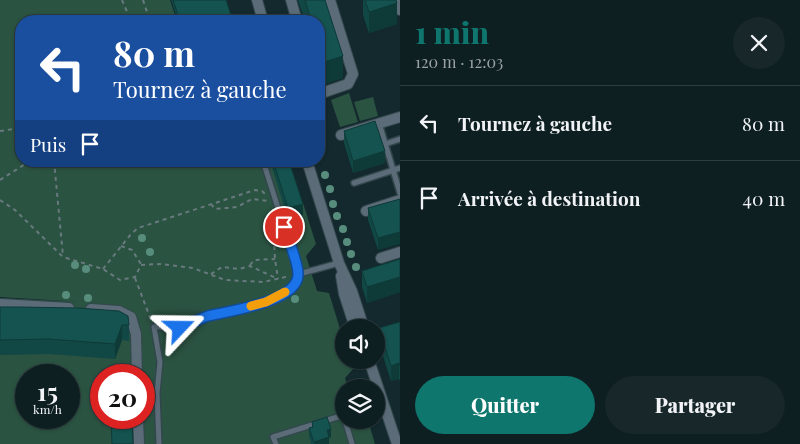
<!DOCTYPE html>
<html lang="fr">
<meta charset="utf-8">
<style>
:root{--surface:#0e1f22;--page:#17272a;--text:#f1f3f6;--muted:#9ba2a5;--line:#2e3d40;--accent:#0f766e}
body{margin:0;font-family:"Playfair Display",serif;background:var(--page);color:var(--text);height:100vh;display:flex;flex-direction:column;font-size:19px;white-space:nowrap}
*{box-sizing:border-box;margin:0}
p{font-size:16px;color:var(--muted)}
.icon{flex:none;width:28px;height:28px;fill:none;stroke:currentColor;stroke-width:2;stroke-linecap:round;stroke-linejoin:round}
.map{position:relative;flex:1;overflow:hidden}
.side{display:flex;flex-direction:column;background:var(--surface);width:400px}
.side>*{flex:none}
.guide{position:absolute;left:15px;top:15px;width:310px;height:152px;border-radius:20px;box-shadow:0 1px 4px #0004,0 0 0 1px var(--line);background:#1a4fa0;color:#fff;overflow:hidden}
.buttons{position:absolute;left:335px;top:319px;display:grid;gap:10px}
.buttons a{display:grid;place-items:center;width:50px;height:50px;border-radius:50%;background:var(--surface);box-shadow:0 1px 4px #0004,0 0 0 1px var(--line);font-size:25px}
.speed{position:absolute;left:15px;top:364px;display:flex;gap:10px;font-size:25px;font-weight:700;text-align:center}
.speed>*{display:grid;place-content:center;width:65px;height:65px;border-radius:50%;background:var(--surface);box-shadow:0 1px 4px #0004,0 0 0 1px var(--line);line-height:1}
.speed small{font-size:12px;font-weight:400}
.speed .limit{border:8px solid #d22;background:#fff;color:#111}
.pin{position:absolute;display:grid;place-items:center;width:42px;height:42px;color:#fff;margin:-21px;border:2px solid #fff;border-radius:50%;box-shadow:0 1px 5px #0007}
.me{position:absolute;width:55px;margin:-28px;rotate:67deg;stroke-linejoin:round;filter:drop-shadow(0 0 4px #0008)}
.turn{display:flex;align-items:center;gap:18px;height:105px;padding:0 15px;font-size:22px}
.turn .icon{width:65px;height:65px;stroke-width:2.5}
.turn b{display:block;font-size:35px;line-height:42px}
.then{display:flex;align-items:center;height:48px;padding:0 15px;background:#0003;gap:10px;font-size:19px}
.round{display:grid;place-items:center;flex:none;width:52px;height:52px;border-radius:26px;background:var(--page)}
.headline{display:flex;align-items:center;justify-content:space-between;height:85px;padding:0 15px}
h1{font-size:30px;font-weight:800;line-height:38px;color:var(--accent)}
.cta{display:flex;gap:10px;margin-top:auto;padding:10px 15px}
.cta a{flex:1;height:58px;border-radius:30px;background:var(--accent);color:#fff;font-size:20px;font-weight:800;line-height:58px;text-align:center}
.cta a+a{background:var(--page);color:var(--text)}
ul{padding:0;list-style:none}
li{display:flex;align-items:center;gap:15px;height:75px;padding:0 15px;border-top:1px solid var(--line)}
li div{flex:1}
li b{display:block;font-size:19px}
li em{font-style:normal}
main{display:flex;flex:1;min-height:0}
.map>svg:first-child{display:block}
.green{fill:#2b5342;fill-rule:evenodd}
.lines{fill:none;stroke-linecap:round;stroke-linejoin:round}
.lane-casing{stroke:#32474c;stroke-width:8}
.street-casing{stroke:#32474c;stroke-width:12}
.path{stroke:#687a7e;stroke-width:2;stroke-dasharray:4 4;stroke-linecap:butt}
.lane{stroke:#5b6b78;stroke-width:5}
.street{stroke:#5b6b78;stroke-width:10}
.tree{fill:#588d7d}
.wall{fill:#114745}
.shaded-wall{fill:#0e3a38}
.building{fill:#145350;stroke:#0e3a38}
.route-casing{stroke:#114b97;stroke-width:12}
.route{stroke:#1a73e8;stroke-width:9}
.slow{stroke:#f59e0b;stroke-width:9}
</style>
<main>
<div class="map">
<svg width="400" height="444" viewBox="0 0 400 444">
<rect width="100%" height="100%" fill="#13292e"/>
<path class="green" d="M0,0H170L177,21H21V161H286L299,201L303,203L316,244L306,256L317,291L329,293L344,342V360H350L353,369L345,378L348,387L344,388V420H368L375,444H0V298L82,302L0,297ZM26,375H69V418H26ZM101,375H144V418H101Z
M349,93L358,122L340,127L331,100Z
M373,97L378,116L360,121L354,102Z"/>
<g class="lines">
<g class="lane-casing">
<path id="lane" d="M379,123L400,193
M385,144L400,139
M263,161L299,274L339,263
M354,183L400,168
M345,420L352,444
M159,444L157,393L160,362L154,327C162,326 172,330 181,328C190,325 199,318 209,316C236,309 289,305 299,274
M276,444L273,437L344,415L339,397"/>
</g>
<g class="street-casing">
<path id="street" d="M257,0L263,21
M291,0L297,21
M397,0L400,10
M319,94L348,84L353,74L330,0
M341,135L400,117
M307,161L339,263L352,291L364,328
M366,211L400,200
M381,258L400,252
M341,276L344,294L355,328
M0,304L69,308
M91,309L119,311L131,317L136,334L137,375
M369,360L397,444
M138,418L139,444"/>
</g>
<path class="path" d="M122,0L131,21
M143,0L150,21
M273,17L285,16
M0,131L21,128
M54,161L63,256
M0,180L30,161
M0,200L15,210L63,257L103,269L120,280L135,277L141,265L160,264L193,268L225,280L263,282L290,276
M211,204L215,209L237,207L252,199L269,201
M273,222L275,259L278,279
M121,246L132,250L141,264
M250,265L254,260L275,259
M103,269L131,234L138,228L255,190L262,191L265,194
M211,274L222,267L239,269L250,266L278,279
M135,278L151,320"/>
<use href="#lane" class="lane"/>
<use href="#street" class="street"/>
</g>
<g class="tree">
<circle cx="325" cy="175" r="4"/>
<circle cx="330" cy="189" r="4"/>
<circle cx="333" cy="204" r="4"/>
<circle cx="337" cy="216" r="4"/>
<circle cx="343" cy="229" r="4"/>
<circle cx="142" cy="238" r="4"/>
<circle cx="347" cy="242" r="4"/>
<circle cx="150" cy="252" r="4"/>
<circle cx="351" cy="254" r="4"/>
<circle cx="75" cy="265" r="4"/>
<circle cx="356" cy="267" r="4"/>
<circle cx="86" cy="269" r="4"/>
<circle cx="66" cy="295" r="4"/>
<circle cx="88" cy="298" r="4"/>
<circle cx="295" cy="299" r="4"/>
</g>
<path class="wall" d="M171,0H226L233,21H178Z
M298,0H325L343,78L324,84L319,66V21H305Z
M363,0H396L397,24L369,33L363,15Z
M344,131L385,163L353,173L344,143Z
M270,161H289L303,215L288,219Z
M400,199L378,250L368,220V208Z
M400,259V292L367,303L362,287V271Z
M0,307L129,325V341L122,340L115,359L49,354L0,355Z
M400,322V381L399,379L391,381L379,344V328Z
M312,422L331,437L329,438V444H311L309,436V428L312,427Z"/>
<path class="shaded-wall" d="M397,3V24L369,33V12Z
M343,56V78L324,84V62Z
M385,151V163L353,173V161Z
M303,204V215L288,219V208Z
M400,232V244L378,250V238Z
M400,277V292L367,303V287Z
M122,325V340L115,359V344Z
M399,363V379L391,381V366Z
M331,429V437L329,438V444H314V442L327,430Z"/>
<path class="building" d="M173,0H226L233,21H180Z
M305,0H325L343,56L324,62L319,44V21H311Z
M365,0H396L397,3L369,12Z
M375,121L385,151L353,161L344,131Z
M273,161H289L303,204L288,208Z
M400,199V232L378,238L368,208Z
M400,259V277L367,287L362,271Z
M0,307H20L78,308L119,311L128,316L129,325H122L115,344L49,339L0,340Z
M400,322V366L399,363L391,366L379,328Z
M327,417L331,429L327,430L329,437L314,442L309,428L313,427L312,422Z
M111,418H132L133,444H112Z"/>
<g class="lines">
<g class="route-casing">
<path id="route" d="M180,328C189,324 199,319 208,316C229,311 297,302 298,275C299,265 288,238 284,227"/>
</g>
<use href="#route" class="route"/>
<path class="slow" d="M251,306L266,302L285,292"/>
</g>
</svg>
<div class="buttons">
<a><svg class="icon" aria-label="sound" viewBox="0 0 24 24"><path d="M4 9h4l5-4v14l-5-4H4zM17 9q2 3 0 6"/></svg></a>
<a><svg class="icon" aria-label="layers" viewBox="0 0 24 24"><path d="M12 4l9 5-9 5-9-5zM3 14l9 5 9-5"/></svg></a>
</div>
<div class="speed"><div>15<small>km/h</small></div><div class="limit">20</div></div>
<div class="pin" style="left:284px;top:227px;background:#d93025"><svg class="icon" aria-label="arrive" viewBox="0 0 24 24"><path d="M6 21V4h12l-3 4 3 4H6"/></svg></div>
<svg class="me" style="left:180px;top:328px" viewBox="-20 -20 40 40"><path d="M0-17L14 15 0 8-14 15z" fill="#1a73e8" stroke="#fff" stroke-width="4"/></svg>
<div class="guide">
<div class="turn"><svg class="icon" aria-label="left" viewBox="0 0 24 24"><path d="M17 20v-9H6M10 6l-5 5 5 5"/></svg><div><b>80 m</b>Tournez à gauche</div></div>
<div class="then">Puis<svg class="icon" aria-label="arrive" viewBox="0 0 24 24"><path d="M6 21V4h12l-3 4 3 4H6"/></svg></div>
</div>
</div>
<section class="side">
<div class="headline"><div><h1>1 min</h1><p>120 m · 12:03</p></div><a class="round"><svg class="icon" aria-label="close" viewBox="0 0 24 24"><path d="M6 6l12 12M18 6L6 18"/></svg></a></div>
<ul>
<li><svg class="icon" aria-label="left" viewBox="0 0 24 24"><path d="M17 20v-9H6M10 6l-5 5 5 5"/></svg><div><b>Tournez à gauche</b></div><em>80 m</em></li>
<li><svg class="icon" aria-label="arrive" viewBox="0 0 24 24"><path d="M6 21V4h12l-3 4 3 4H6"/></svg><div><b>Arrivée à destination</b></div><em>40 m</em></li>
</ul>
<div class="cta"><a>Quitter</a><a>Partager</a></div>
</section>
</main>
